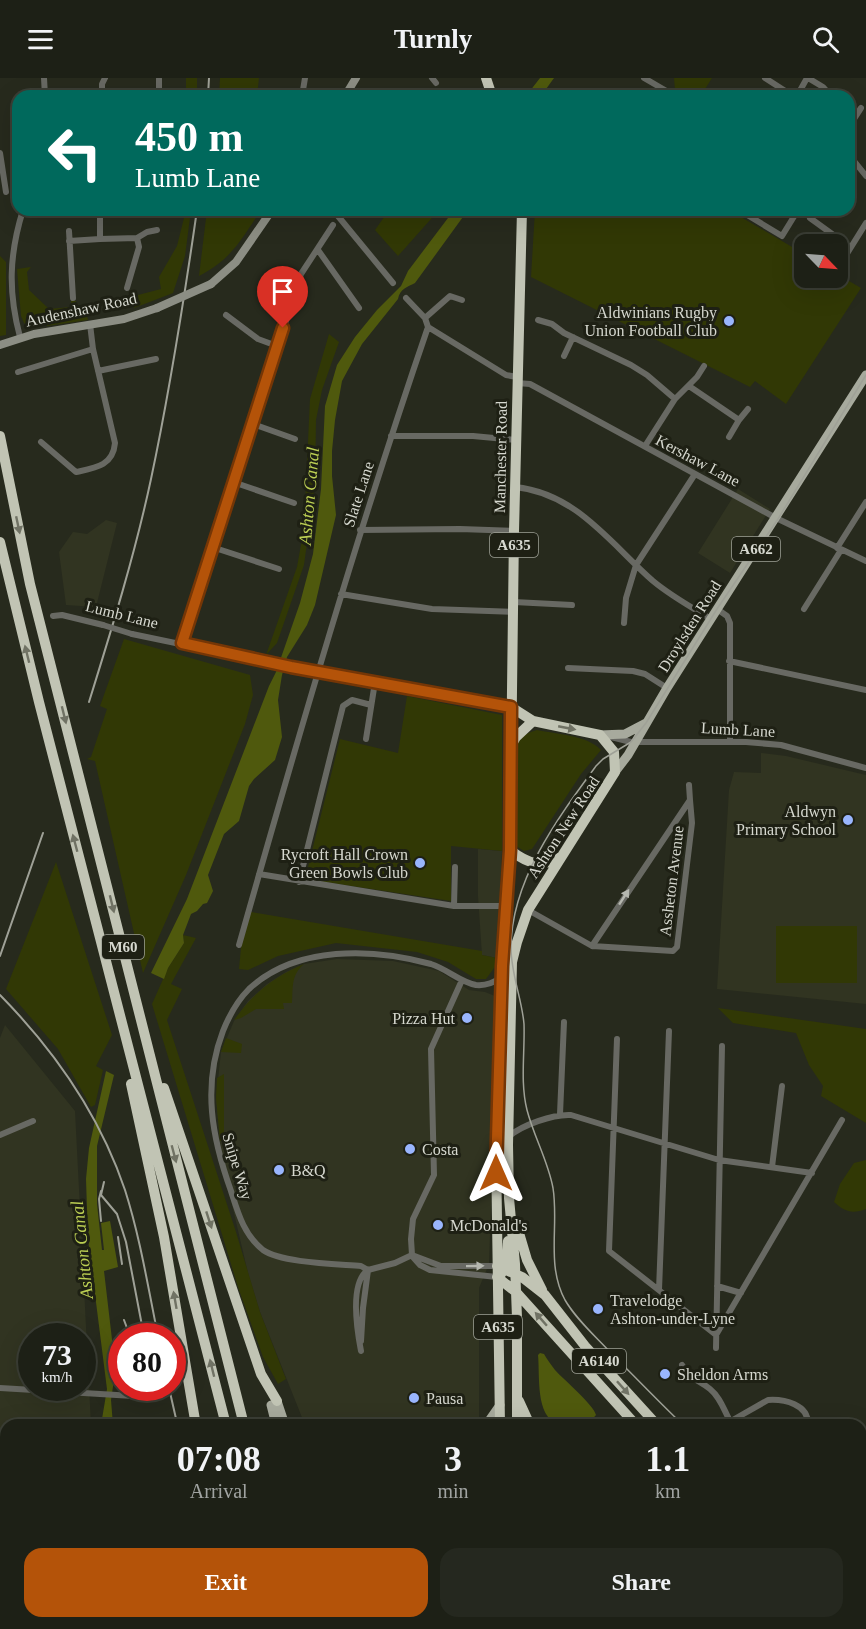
<!DOCTYPE html>
<style>
:root{--surface:#1d2016;--page:#25281f;--text:#f1f3f6;--muted:#a0a3a1;--line:#3b3e35;--accent:#b45309}
body{margin:0;font-family:Georgia,serif;background:var(--page);color:var(--text);height:100vh;display:flex;flex-direction:column;font-size:22px;white-space:nowrap}
*{box-sizing:border-box;margin:0}
p{font-size:20px;color:var(--muted)}
.icon{flex:none;width:33px;height:33px;fill:none;stroke:currentColor;stroke-width:2;stroke-linecap:round;stroke-linejoin:round}
.map{position:relative;flex:1;overflow:hidden}
.side{position:absolute;left:0px;top:1341px;width:867px;height:210px;display:flex;flex-direction:column;background:var(--surface);border-radius:18px 18px 0 0;box-shadow:0 6px 24px #0002,0 0 0 2px var(--line)}
.side>*{flex:none}
.banner{position:absolute;left:12px;top:12px;width:843px;height:126px;border-radius:18px;box-shadow:0 6px 24px #0002,0 0 0 2px var(--line);background:#00695c;color:#fff;overflow:hidden}
.needle{width:39px;rotate:115deg}
.tools{position:absolute;left:794px;top:156px;display:grid;gap:12px}
.tools a{display:grid;place-items:center;width:54px;height:54px;border-radius:12px;background:var(--surface);box-shadow:0 6px 24px #0002,0 0 0 2px var(--line);font-size:30px}
.speed{position:absolute;left:18px;top:1245px;display:flex;gap:12px;font-size:30px;font-weight:700;text-align:center}
.speed>*{display:grid;place-content:center;width:78px;height:78px;border-radius:50%;background:var(--surface);box-shadow:0 6px 24px #0002,0 0 0 2px var(--line);line-height:1}
.speed small{font-size:15px;font-weight:400}
.speed .limit{border:9px solid #d22;background:#fff;color:#111}
.pin{position:absolute;display:grid;place-items:center;width:51px;height:51px;color:#fff;margin:-62px -26px;border-radius:50% 50% 50% 0;rotate:-45deg;box-shadow:0 0 6px #0007}
.pin .icon{rotate:45deg}
.me{position:absolute;width:66px;margin:-33px;rotate:0deg;stroke-linejoin:round;filter:drop-shadow(0 0 4px #0008)}
.turn{display:flex;align-items:center;gap:21px;height:126px;padding:0 24px;font-size:27px}
.turn .icon{width:78px;height:78px;stroke-width:2.5}
.turn b{display:block;font-size:42px;line-height:51px}
.eta{display:flex;justify-content:space-evenly;align-items:center;height:102px;text-align:center}
.eta b{font-size:36px;font-weight:700;line-height:42px}
.cta{display:flex;gap:12px;margin-top:auto;padding:12px 24px}
.cta a{flex:1;height:69px;border-radius:18px;background:var(--accent);color:#fff;font-size:24px;font-weight:700;line-height:69px;text-align:center}
.cta a+a{background:var(--page);color:var(--text)}
header{display:flex;justify-content:space-between;align-items:center;height:78px;padding:0 24px;background:var(--surface);font-size:27px;font-weight:700}
.map>svg:first-child{display:block}
.built{fill:#313421;fill-rule:evenodd}
.green{fill:#313805}
.water{fill:#4f590d}
.lines{fill:none;stroke-linecap:round;stroke-linejoin:round}
.street{stroke:#686963;stroke-width:6}
.secondary{stroke:#8c8e84;stroke-width:8}
.primary{stroke:#a7aa9d;stroke-width:9}
.highway{stroke:#c1c4b4;stroke-width:10}
.tram{stroke:#9fa197;stroke-width:1.5}
.rail{stroke:#9fa197;stroke-width:2}
.street-bridge{stroke:#686963;stroke-width:6}
.secondary-bridge{stroke:#8c8e84;stroke-width:8}
.oneway{fill:#707264}
.oneway2{fill:#b5b7af}
.route-casing{stroke:#753606;stroke-width:15}
.route{stroke:#b45309;stroke-width:10}
.poi-dot{fill:#99b5fd;stroke:#1e2014;stroke-width:2}
.labels{text-anchor:middle;stroke-width:6;stroke-linejoin:round;paint-order:stroke}
.shield{fill:#1e2014;stroke:#9fa197;stroke-width:1.5}
.shield-label{font-size:15px;font-weight:bold;fill:#d6d8cf}
.street-label{font-size:16px;fill:#d6d8cf;stroke:#1e2014}
.poi-label{font-size:16px;fill:#d6d8cf;stroke:#1e2014;text-anchor:start}
.water-label{font-size:18px;font-style:italic;fill:#bccf53;stroke:#1e2014}
</style>
<header><svg class="icon" aria-label="menu" viewBox="0 0 24 24"><path d="M4 6h16M4 12h16M4 18h16"/></svg>Turnly<svg class="icon" aria-label="search" viewBox="0 0 24 24"><circle cx="10" cy="10" r="6"/><path d="M15 15l6 6"/></svg></header>
<div class="map">
<svg width="866" height="1551" viewBox="0 0 866 1551">
<rect width="100%" height="100%" fill="#272a1d"/>
<path class="built" d="M738,411L770,431L730,495L698,475Z
M106,442L117,445L96,529L66,527L59,474L73,454L87,456Z
M761,675L786,678L866,697V926L717,911L729,712L734,694L761,695Z
M478,771L502,773L497,880L482,877L478,818Z
M337,881L393,883L439,893L469,912L485,914L495,918L498,924L489,1186L479,1210V1343L437,1347H305L260,1234L248,1195L222,1084L216,1020L221,974L234,943L248,923L267,906L286,894L304,886Z
M5,947L75,1033L91,1347H6V1361H0V960ZM32,1258H82V1310H32Z
M0,1449L6,1452V1477L0,1483Z
M6,1517V1545H115L111,1551H0V1523Z"/>
<path class="green" d="M186,0H197V18H186Z
M220,0H259L257,18H219Z
M674,0H712L702,16L687,18L675,12Z
M186,132H191L185,178L173,215L134,230L138,217L161,211L159,199L177,168Z
M207,132C214,132 222,131 228,132C242,135 244,137 259,135C240,164 230,182 199,198Z
M389,132H439L398,178L375,152Z
M535,132H729L804,176V200H837V196L861,210L786,326L755,303L750,309L531,199Z
M0,178L6,184V257L0,258Z
M31,189L27,194L29,212L49,231L71,229V223H76V228L81,234C69,235 61,243 51,236L47,242L40,241V248H29L24,245L21,238L17,191Z
M82,235H86L88,242L47,248L46,244L51,240L65,241L71,236Z
M329,256L339,264L322,312L316,342L315,406L304,487L277,565L266,577L297,489L304,450L310,321Z
M124,561L250,597L253,617L245,646L186,797L143,895L95,683L87,681L91,679L107,631L100,628Z
M407,618L502,637V773L451,768V823L305,801L340,661L398,675Z
M537,652C556,656 587,657 601,672L581,696L532,771L524,773L516,768V669C520,659 526,655 537,652Z
M56,784L112,957L96,988L103,992L95,1027L91,1029L58,971L6,911Z
M251,834L482,873V877L497,880V886L486,901H476L448,884L417,874L336,865L278,878L248,892L239,891L241,870Z
M776,848H857V905H776Z
M183,857L196,860L171,906L182,911L167,942L236,1154L260,1234L286,1301L278,1306L263,1279L238,1209L152,926L168,890L184,865Z
M304,886C291,897 293,909 292,925H283L284,931H256L241,940L234,942C253,915 275,898 304,886Z
M718,930L866,951V1045L821,1018L823,1008L809,987L796,955L733,945Z
M226,960L242,966L241,975L221,974Z
M224,996V1063H220L216,1020L217,1000Z
M866,1082V1131C852,1136 845,1134 834,1124L840,1106L854,1085Z
M0,1391L6,1392V1451L0,1449Z
M182,1545H222L225,1551H174Z"/>
<path class="water" d="M540,0H554L541,18H526Z
M454,132H468L415,205C407,209 400,211 398,221L362,266L342,303L335,342L332,373V398L336,437L315,527L307,547L287,579L282,597L278,622L282,659L275,682L254,701L249,708L239,743L224,756L208,797L213,813L207,825L203,826L197,833L191,836L183,857L184,865L168,890L164,901L151,895L187,821L269,608L276,594L300,525L313,476L321,411L325,328L337,287L355,259L377,232L401,208L408,193Z
M106,993L114,997L97,1068V1126L102,1172H104L101,1145L110,1143L118,1189L104,1193L113,1270L114,1302L111,1322L113,1347H101L107,1311L88,1161L86,1101L89,1070Z
M540,1275L544,1276C547,1281 551,1287 555,1292C564,1302 594,1327 596,1337L587,1347C578,1347 567,1347 558,1345C535,1340 540,1296 538,1277Z"/>
<g class="lines">
<path class="street" d="M44,0L45,18
M432,0L436,5
M644,0L675,18
M765,0L793,18
M808,0L823,9L831,18
M159,13V1
M102,15V6L105,0
M102,18V15L161,13
M302,18L305,0
M797,18L807,0
M850,47L861,30
M0,75L6,114
M850,78L866,98
M100,132V161L137,160L139,169L127,210
M333,132L393,205
M739,132L782,158L798,132
M810,140L850,169
M69,153L73,220
M137,160L147,154L157,152
M69,163L100,161
M318,172L359,230
M843,182L866,145
M406,220L425,240L428,249L506,297L517,299
M226,237L258,261L277,268
M425,240L450,218L462,222
M538,242L552,246L564,255L631,287L647,297L675,321
M20,259C8,214 9,177 23,132
M564,278L573,259
M98,293L156,281
M18,294L93,271
M517,305L530,306L776,440L866,483
M689,308L739,342L748,331
M253,346L295,361
M391,358H473L516,362
M729,359L739,342
M41,364L76,394C95,390 113,388 115,365L93,271L90,246
M645,368L675,321L697,299L704,288
M233,404L294,425
M515,409C576,415 610,465 653,503C671,518 691,529 711,541
M360,452L460,451L514,453
M212,469L279,491
M837,470L866,424
M341,516L432,531L514,534
M514,524L572,527
M717,531L727,538L730,545V664
M804,531L841,472
M53,538L62,537L103,547
M624,545L626,520L636,487L695,396
M132,556L291,589L511,629
M182,565L301,196L333,147
M729,583L866,612
M568,590L633,593L645,596L667,610
M607,658L631,664H746L781,667L866,690
M366,661L375,604
M689,707L690,722
M259,796L454,828H507
M299,804L343,628L352,622L371,627
M454,828L455,789
M528,832L592,868L673,873L677,869L692,745L690,722L592,868
M239,867C298,659 358,453 428,249
M617,961L609,1173L716,1257L842,1042
M560,1036L564,944
M0,1057L33,1043
M508,1059C522,1047 553,1036 571,1037L719,1082L812,1095
M772,1089L782,1008
M412,1177L411,1161L413,1141L434,1097L431,971L462,902
M412,1178L420,1187L430,1192L497,1199
M497,1188H441L412,1177L395,1185L368,1192L361,1188C338,1186 281,1185 263,1172C244,1157 238,1135 231,1113C212,1060 202,1008 223,953C229,938 237,923 249,911C296,867 373,870 431,886C447,891 460,904 476,907C487,908 494,904 502,899
M717,1208L741,1215
M659,1212L669,953
M361,1263L363,1230L368,1192
M716,1270L722,968
M361,1273C357,1252 349,1205 368,1192
M682,1287C690,1302 698,1301 710,1311C720,1319 724,1332 730,1343
M0,1310L150,1319
M724,1347L768,1322C784,1321 809,1326 808,1347
M666,1545L669,1551"/>
<path class="secondary" d="M345,18L356,0
M211,206L236,184L272,132
M0,267L34,256L124,241L157,230"/>
<path class="primary" d="M600,657L625,656L646,645
M615,694L628,677L667,610L866,297
M277,1323L285,1347
M271,1327L276,1347
M486,1347L500,1327
M0,1370H6
M0,1382H6"/>
<path class="highway" d="M486,0L492,18
M0,358L30,506L244,1347
M0,464L39,624L226,1347
M511,629L533,643L600,657L614,674L615,694L528,832L517,864L512,884L508,1067L509,1120L515,1186L517,1240V1347
M512,666L516,659L533,643
M510,772C528,786 541,790 561,779
M131,1006L164,1159L195,1342
M164,1010L261,1296L277,1323
M519,1155L527,1182L542,1212
M497,1188L522,1199L545,1217L585,1268L657,1347
M501,1196C508,1187 507,1174 508,1163
M497,1199L516,1214L636,1347
M519,1323L530,1347
M500,1347L496,1073L502,888L510,772L514,453L522,132
M280,1545L282,1551
M291,1545L293,1551
M311,1545L313,1551
M503,1545L504,1551
M524,1545L525,1551
M821,1545L826,1551
M841,1545L845,1551"/>
<path class="tram" d="M683,1347C658,1323 634,1298 609,1273C594,1257 576,1241 565,1222C546,1187 559,1147 553,1110C548,1083 534,1059 527,1032C520,1004 525,975 524,946C522,921 511,896 511,870C511,803 557,741 596,688L603,681L631,664L646,645L717,531L778,441L866,297
M861,1538L866,1545"/>
<path class="rail" d="M208,18L209,0
M89,624C112,550 135,476 151,401C170,312 184,222 197,132
M0,878L43,755
M0,917C54,972 100,1038 125,1112C140,1159 148,1209 158,1258
M104,1104L101,1117L117,1136L126,1164L144,1258
M101,1113L99,1121L101,1143
M118,1159L122,1186
M124,1242L130,1258
M169,1310L177,1345
M131,1314L136,1310
M231,1545L234,1551"/>
<path class="street-bridge" d="M103,547L132,556"/>
<path class="secondary-bridge" d="M157,230L211,206"/>
</g>
<defs><path id="oneway-solid" d="M-6-.8H1V-3.2L6.5 0L1 3.2V.8H-6Z" transform="scale(1.5)"/></defs>
<g class="oneway">
<use href="#oneway-solid" transform="translate(18 447) rotate(78)"/>
<use href="#oneway-solid" transform="translate(27 576) rotate(-104)"/>
<use href="#oneway-solid" transform="translate(64 637) rotate(76)"/>
<use href="#oneway-solid" transform="translate(567 650) rotate(11)"/>
<use href="#oneway-solid" transform="translate(75 765) rotate(-105)"/>
<use href="#oneway-solid" transform="translate(112 826) rotate(76)"/>
<use href="#oneway-solid" transform="translate(174 1076) rotate(75)"/>
<use href="#oneway-solid" transform="translate(209 1142) rotate(72)"/>
<use href="#oneway-solid" transform="translate(175 1222) rotate(-100)"/>
<use href="#oneway-solid" transform="translate(541 1241) rotate(-131)"/>
<use href="#oneway-solid" transform="translate(212 1290) rotate(-104)"/>
<use href="#oneway-solid" transform="translate(623 1310) rotate(48)"/>
</g>
<g class="oneway2">
<use href="#oneway-solid" transform="translate(624 819) rotate(-57)"/>
<use href="#oneway-solid" transform="translate(475 1188) rotate(-1)"/>
</g>
<g class="lines">
<g class="route-casing">
<path id="route" d="M283,250L182,565L291,589L511,629L510,772L502,888L496,1095"/>
</g>
<use href="#route" class="route"/>
</g>
<g class="poi-dot">
<circle cx="729" cy="243" r="6"/>
<circle cx="848" cy="742" r="6"/>
<circle cx="420" cy="785" r="6"/>
<circle cx="467" cy="940" r="6"/>
<circle cx="410" cy="1071" r="6"/>
<circle cx="279" cy="1092" r="6"/>
<circle cx="438" cy="1147" r="6"/>
<circle cx="598" cy="1231" r="6"/>
<circle cx="665" cy="1296" r="6"/>
<circle cx="414" cy="1320" r="6"/>
</g>
<g class="labels">
<g class="shield">
<rect x="490" y="455" width="48" height="24" rx="4.5"/>
<rect x="732" y="459" width="48" height="24" rx="4.5"/>
<rect x="102" y="857" width="42" height="24" rx="4.5"/>
<rect x="474" y="1237" width="48" height="24" rx="4.5"/>
<rect x="572" y="1271" width="54" height="24" rx="4.5"/>
</g>
<g class="shield-label">
<text x="514" y="472">A635</text>
<text x="756" y="476">A662</text>
<text x="123" y="874">M60</text>
<text x="498" y="1254">A635</text>
<text x="599" y="1288">A6140</text>
</g>
<g class="street-label">
<text transform="translate(81 231) rotate(-12)" y="6">Audenshaw Road</text>
<text transform="translate(500 379) rotate(-89)" y="6">Manchester Road</text>
<text transform="translate(698 382) rotate(28)" y="6">Kershaw Lane</text>
<text transform="translate(358 416) rotate(-72)" y="6">Slate Lane</text>
<text transform="translate(122 536) rotate(14)" y="6">Lumb Lane</text>
<text transform="translate(689 548) rotate(-58)" y="6">Droylsden Road</text>
<text transform="translate(738 651) rotate(3)" y="6">Lumb Lane</text>
<text transform="translate(563 749) rotate(-57)" y="6">Ashton New Road</text>
<text transform="translate(671 803) rotate(-83)" y="6">Assheton Avenue</text>
<text transform="translate(238 1088) rotate(73)" y="6">Snipe Way</text>
</g>
<g class="poi-label">
<text x="717" y="240" text-anchor="end">Aldwinians Rugby<tspan x="717" dy="18">Union Football Club</tspan></text>
<text x="836" y="739" text-anchor="end">Aldwyn<tspan x="836" dy="18">Primary School</tspan></text>
<text x="408" y="782" text-anchor="end">Rycroft Hall Crown<tspan x="408" dy="18">Green Bowls Club</tspan></text>
<text x="455" y="946" text-anchor="end">Pizza Hut</text>
<text x="422" y="1077">Costa</text>
<text x="291" y="1098">B&amp;Q</text>
<text x="450" y="1153">McDonald's</text>
<text x="610" y="1228">Travelodge<tspan x="610" dy="18">Ashton-under-Lyne</tspan></text>
<text x="677" y="1302">Sheldon Arms</text>
<text x="426" y="1326">Pausa</text>
</g>
<g class="water-label">
<text transform="translate(309 418) rotate(-85)" y="6">Ashton Canal</text>
<text transform="translate(82 1172) rotate(-96)" y="6">Ashton Canal</text>
</g>
</g>
</svg>
<div class="tools">
<a><svg class="needle" viewBox="-14 -14 28 28"><path d="M0-13l5 13h-10z" fill="#e53935"/><path d="M0 13l5-13h-10z" fill="#a0a3a1"/></svg></a>
</div>
<div class="speed"><div>73<small>km/h</small></div><div class="limit">80</div></div>
<div class="pin" style="left:283px;top:250px;background:#d93025"><svg class="icon" aria-label="arrive" viewBox="0 0 24 24"><path d="M6 21V4h12l-3 4 3 4H6"/></svg></div>
<svg class="me" style="left:496px;top:1095px" viewBox="-20 -20 40 40"><path d="M0-17L14 15 0 8-14 15z" fill="#b45309" stroke="#fff" stroke-width="4"/></svg>
<div class="banner">
<div class="turn"><svg class="icon" aria-label="left" viewBox="0 0 24 24"><path d="M17 20v-9H6M10 6l-5 5 5 5"/></svg><div><b>450 m</b>Lumb Lane</div></div>
</div>
<section class="side">
<div class="eta">
<div><b>07:08</b><p>Arrival</p></div>
<div><b>3</b><p>min</p></div>
<div><b>1.1</b><p>km</p></div>
</div>
<div class="cta"><a>Exit</a><a>Share</a></div>
</section>
</div>
